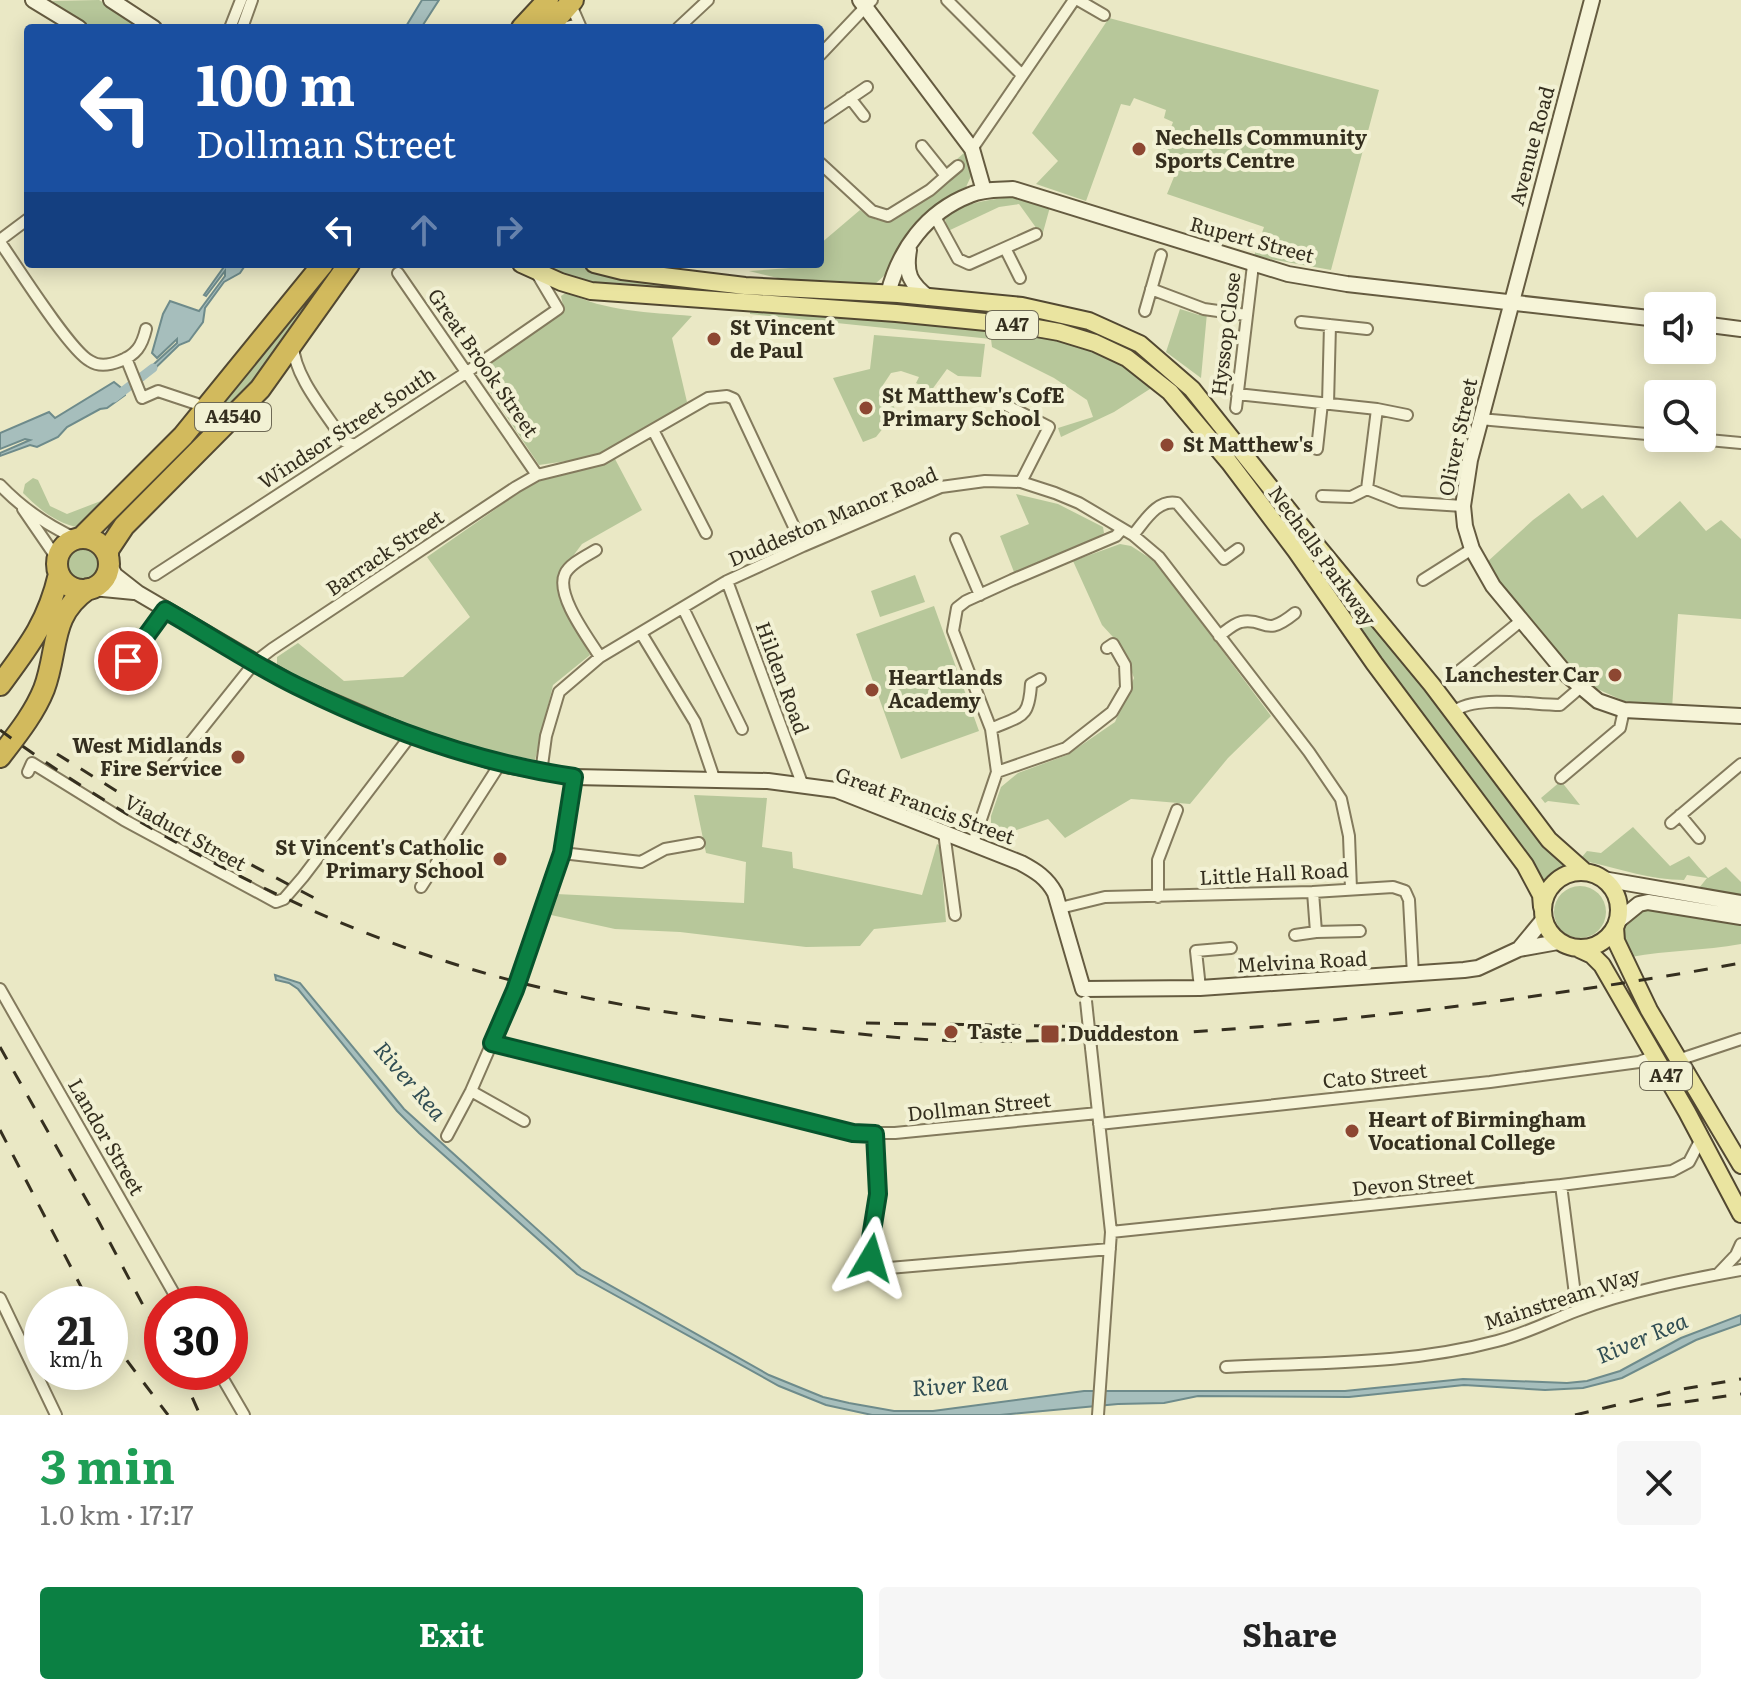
<!DOCTYPE html>
<meta charset="utf-8">
<style>
:root{--surface:#fff;--page:#f6f6f6;--text:#222;--muted:#767676;--accent:#0b8043}
body{margin:0;font-family:Literata,serif;background:var(--page);color:var(--text);height:100vh;display:flex;flex-direction:column;font-size:30px;white-space:nowrap}
*{box-sizing:border-box;margin:0}
p{font-size:26px;color:var(--muted)}
.icon{flex:none;width:44px;height:44px;fill:none;stroke:currentColor;stroke-width:2;stroke-linecap:round;stroke-linejoin:round}
.map{position:relative;height:1415px;overflow:hidden}
.drawer{display:flex;flex-direction:column;background:var(--surface);flex:1}
.drawer>*{flex:none}
.banner{position:absolute;left:24px;top:24px;width:800px;height:244px;border-radius:8px;box-shadow:0 4px 20px #0003;background:#1a4fa0;color:#fff;overflow:hidden}
.tools{position:absolute;left:1644px;top:292px;display:grid;gap:16px}
.tools a{display:grid;place-items:center;width:72px;height:72px;border-radius:8px;background:var(--surface);box-shadow:0 4px 20px #0003;font-size:40px}
.speed{position:absolute;left:24px;top:1286px;display:flex;gap:16px;font-size:40px;font-weight:700;text-align:center}
.speed>*{display:grid;place-content:center;width:104px;height:104px;border-radius:50%;background:var(--surface);box-shadow:0 4px 20px #0003;line-height:1}
.speed small{font-size:20px;font-weight:400}
.speed .limit{border:12px solid #d22;background:#fff;color:#111}
.pin{position:absolute;display:grid;place-items:center;width:68px;height:68px;color:#fff;margin:-34px;border:4px solid #fff;border-radius:50%;box-shadow:0 2px 8px #0007}
.me{position:absolute;width:88px;margin:-44px;rotate:7deg;stroke-linejoin:round;filter:drop-shadow(0 0 6px #0008)}
.turn{display:flex;align-items:center;gap:28px;height:168px;padding:0 40px;font-size:36px}
.turn .icon{width:104px;height:104px;stroke-width:2.5}
.turn b{display:block;font-size:56px;line-height:68px}
.lanes{display:flex;align-items:center;height:76px;padding:0 40px;background:#0003;justify-content:center;gap:40px;direction:ltr}
.lanes .off{opacity:.35}
.round{display:grid;place-items:center;flex:none;width:84px;height:84px;border-radius:8px;background:var(--page)}
.headline{display:flex;align-items:center;justify-content:space-between;height:136px;padding:0 40px}
h1{font-size:48px;font-weight:700;line-height:60px;color:#1e9e55}
.primary-button{display:flex;gap:16px;margin-top:auto;padding:16px 40px}
.primary-button a{flex:1;height:92px;border-radius:8px;background:var(--accent);color:#fff;font-size:32px;font-weight:700;line-height:92px;text-align:center}
.primary-button a+a{background:var(--page);color:var(--text)}
.map>svg:first-child{display:block}
.green{fill:#b7c79a}
.water{fill:#a6bebc;stroke:#6e8b8b;stroke-width:2}
.lines{fill:none;stroke-linecap:round;stroke-linejoin:round}
.canal{stroke:#a6bebc;stroke-width:9}
.street-casing{stroke:#837a5d;stroke-width:14}
.secondary-casing{stroke:#655b40;stroke-width:18}
.primary-casing{stroke:#524831;stroke-width:20}
.highway-casing{stroke:#524831;stroke-width:24}
.street{stroke:#f6f4d8;stroke-width:10}
.secondary{stroke:#f6f4d8;stroke-width:14}
.primary{stroke:#eae4a0;stroke-width:16}
.highway{stroke:#d2ba5d;stroke-width:20}
.rail{stroke:#352f1f;stroke-width:3;stroke-dasharray:14 14;stroke-linecap:butt}
.street-bridge-casing{stroke:#837a5d;stroke-width:14;stroke-linecap:butt}
.street-bridge{stroke:#f6f4d8;stroke-width:10}
.route-casing{stroke:#07532c;stroke-width:20}
.route{stroke:#0b8043;stroke-width:14}
.poi-dot{fill:#8d4732;stroke:#f2f1d4;stroke-width:3}
.labels{text-anchor:middle;stroke-width:8;stroke-linejoin:round;paint-order:stroke}
.shield{fill:#f2f1d4;stroke:#6e6955;stroke-width:2}
.shield-label{font-size:18px;font-weight:bold;fill:#352f1f}
.poi-label{font-size:20px;font-weight:bold;fill:#352f1f;stroke:#f2f1d4;text-anchor:start}
.street-label{font-size:20px;fill:#352f1f;stroke:#f2f1d4}
.water-label{font-size:22px;font-style:italic;fill:#304d53;stroke:#f2f1d4}
</style>
<div class="map">
<svg width="1741" height="1415" viewBox="0 0 1741 1415">
<rect width="100%" height="100%" fill="#eae8c5"/>
<path class="green" d="M99,0L120,12L140,28H83L53,10L57,5L52,1Z
M1109,18L1379,90L1331,270L1254,256L1264,227L1167,194L1176,172L1157,166L1173,122L1164,118L1166,110L1134,98L1130,106L1121,104L1086,201L1036,184L1058,161L1032,133Z
M965,152L972,174L966,187L934,206L906,234L885,275L875,284L782,279L749,271L790,268L795,264H820V244L860,210C869,216 878,223 889,221C904,218 951,181 962,169L956,160Z
M1012,197L1050,207L1042,236L1019,204L999,207L948,231L945,219C961,202 990,200 1012,197Z
M332,264H339L265,372L134,504L128,498Z
M534,264H579L654,283L880,299L883,308L628,291L581,282Z
M567,292C605,312 649,312 692,316L672,338L687,402L602,456L539,465L477,372L564,310L561,296Z
M750,309L1013,330C1065,340 1113,352 1153,387L1114,412L1061,437L1058,428L1093,417L1087,400L1054,378L992,347L991,339L750,314Z
M977,309L1044,315L1070,320L1145,353L1174,378L1441,706L1549,847L1568,868L1551,876L1544,884L1542,876L1151,369Z
M1180,309L1199,315L1200,310L1207,313L1201,378L1166,352Z
M874,335L985,344L981,377L958,376L947,369L931,391L916,383L919,377L901,371L891,373L883,385L897,413L888,408L880,419L884,427L876,437L863,442L833,378L870,369Z
M615,459L642,510L582,544L561,572L559,598L590,655L553,685L535,760L461,745L381,719L277,666V657L298,643L344,681L403,677L470,617L427,557L543,476Z
M33,478L38,480L50,506L67,514L106,499L80,528C56,523 40,510 23,493L25,484Z
M1569,493L1582,509L1603,495L1637,538L1680,501L1706,531L1721,520L1741,539V619L1678,614L1672,709L1624,701L1582,682L1498,583L1486,563L1533,520Z
M1016,494L1058,504L1103,527L1104,533L1090,543L1014,572L1000,536L1029,524Z
M1120,544L1131,546L1156,562L1271,716L1228,758L1190,804L1131,799L1065,838L1048,819L991,839V816L1001,787L1018,773L1067,755L1115,722L1134,678L1123,648L1102,625L1073,561Z
M65 565a18 18 0 1 1 36 0a18 18 0 1 1-36 0Z
M915,575L925,602L880,617L871,591Z
M934,606L979,731L901,759L856,634Z
M1561,781L1580,805L1548,801L1545,803L1541,798Z
M694,795L767,798L762,847L792,852L793,868L922,895L937,844L940,846L946,922L874,929L860,946L806,947L680,932L615,929L551,915V905L556,894L744,903L746,862L706,853Z
M1633,827L1670,866L1689,856L1708,878L1726,867L1741,882V898L1699,888L1707,878L1687,875L1684,880C1652,880 1620,869 1589,862L1582,857L1587,851L1601,853Z
M1554 912a26 26 0 1 1 52 0a26 26 0 1 1-52 0Z
M1653,908L1741,922V944C1704,951 1667,950 1631,957C1620,930 1620,915 1653,908Z"/>
<path class="water" d="M422,0H439L421,28H405Z
M226,264H246L240,273L224,282L205,308L203,322L189,341L179,345L144,379L143,374L177,343V339L157,358L152,353L163,314L170,301L199,311L225,276V271L206,296L204,295Z
M114,382L124,390L125,395L107,408L100,409L67,427L58,437L37,447L30,445L0,456V453L30,440L25,439L0,449V433L49,412L55,418Z
M275,975L300,983L404,1109L581,1269L769,1375L823,1397L849,1403L894,1411H933L1084,1391H1345L1463,1379L1567,1383L1587,1381L1620,1371L1681,1338L1741,1315V1324L1696,1340L1622,1378L1583,1388L1545,1390L1464,1385L1349,1397L1198,1396L1164,1403L1118,1404L1000,1415H872L826,1405L779,1386L577,1274L419,1133L397,1111L298,989L289,983L276,980Z"/>
<g class="lines">
<path class="canal" d="M114,398L153,368"/>
<g class="street-casing">
<path id="street" d="M947,0L1021,74
M1078,0L1104,15
M571,5L581,28
M230,28L241,0
M242,28L252,0
M563,28L578,24
M678,28L708,0
M820,55L872,0
M850,98L864,116
M820,119L867,87
M972,149L1074,0
M820,163L872,211L888,216L930,190L946,176L922,146
M946,176L958,166
M934,215L958,259L969,264L1036,234
M0,240L28,219
M0,242C16,265 70,351 90,361C99,367 110,365 120,361C136,355 142,346 146,329
M1005,248L1020,278
M398,273L537,475
M1151,289L1204,309L1246,315
M1145,311L1161,255
M1301,322L1367,329
M293,345C294,377 327,414 344,441L354,445
M126,358L142,398L158,391L197,404
M1237,394L1377,409L1367,489
M990,397L1049,427L1021,482
M1328,404L1330,325
M1236,408L1253,265
M1377,409L1407,415
M1480,419L1658,435
M653,430L706,533
M1687,438L1741,443
M1317,449L1322,403
M0,485C22,508 48,526 77,539
M1367,489L1400,502L1463,506
M1322,496L1351,497L1367,489
M23,509L58,560
M1133,535C1145,521 1157,499 1177,503L1224,559L1238,549
M956,539L980,595
M596,550C586,556 569,564 565,574C555,595 589,639 600,657
M155,575L467,372L558,309L536,272
M1423,580L1472,549
M727,581L803,786
M683,608L742,729
M641,633L695,722L715,781
M1219,636C1226,631 1233,624 1241,622C1267,617 1263,639 1295,613
M128,661L165,610
M1458,672L1522,620
M1453,712C1476,694 1531,705 1560,705L1581,687
M991,729C1021,715 1029,720 1031,684L1040,679
M168,771L255,662L272,649L516,487L537,475L602,459L708,398L727,396L734,399L803,546
M28,772L32,763L124,820L276,902L284,899L303,877L411,735
M997,772L1066,748L1112,712L1126,688L1125,665L1113,644L1107,648
M541,773L546,736L559,692L600,657L727,581L803,546L941,487L985,481L1021,482L1055,493L1079,503L1133,535L1159,557L1309,752L1341,799L1349,836L1351,889
M1561,778L1620,728L1624,710
M1680,815L1699,838
M1671,823L1741,764
M944,832L955,915
M973,843L997,772L991,729L953,631L957,608L966,601L1012,580L1116,536L1122,529
M562,853L641,862L665,849L699,843
M421,887L500,764
M1313,892L1316,932L1360,931
M1158,897V860L1177,810
M1060,908L1105,897L1313,892L1393,887L1405,891L1409,900L1413,975
M1295,935L1316,932
M1200,988L1196,951L1231,948
M0,989L180,1304
M492,1043L853,1133H895L1098,1113
M1091,1048L1111,1232L1098,1415
M1678,1060L1741,1039
M471,1091L524,1121
M1099,1124L1490,1082L1639,1062L1655,1056
M875,1134L878,1194L869,1250C872,1261 878,1264 889,1268L1110,1249
M447,1136L471,1091L515,990L562,853L574,777
M1561,1185L1577,1310
M1111,1232L1561,1185L1672,1171L1689,1162L1701,1139
M1718,1274L1736,1255L1741,1244
M0,1298L56,1415
M1226,1367C1318,1362 1407,1365 1497,1341C1525,1334 1550,1321 1576,1311C1629,1291 1686,1280 1741,1270
M219,1372L244,1415"/>
</g>
<g class="secondary-casing">
<path id="secondary" d="M33,0L79,28
M111,0L154,28
M860,0L972,149L984,191
M1592,0L1470,460L1463,506L1465,526L1472,549L1493,586L1567,675L1598,701L1624,710L1741,716
M909,250C905,274 910,283 929,298
M888,294C899,250 926,212 970,195C983,189 999,190 1013,189L1288,274L1347,284L1658,319
M1702,324L1741,329
M109,564L115,575L138,593L295,685L411,735L500,764L574,777L768,781L836,790L1021,863C1036,871 1047,878 1055,893L1083,989L1200,988L1464,970L1478,968L1519,949L1558,942
M93,588L134,592
M1603,879L1741,903
M1618,921L1639,904L1648,902L1741,917
M1519,949L1543,920"/>
</g>
<g class="primary-casing">
<path id="primary" d="M521,264L561,282L591,291L896,313L1025,326L1059,332L1095,343L1127,358L1170,392L1229,462L1296,551L1374,663L1525,865L1541,895L1542,907
M594,264L622,271L745,286L898,294L1022,306L1089,321L1140,344L1192,389L1313,541L1432,685L1549,840L1585,872
M1543 910a38 38 0 1 1 76 0a38 38 0 1 1-76 0Z
M1615,927L1616,941L1649,1010L1741,1165
M1579,949L1592,955L1602,965L1687,1112L1741,1214"/>
</g>
<g class="highway-casing">
<path id="highway" d="M522,28L548,0
M548,28L573,0
M81,538L183,436L323,264
M57 564a26 26 0 1 1 52 0a26 26 0 1 1-52 0Z
M108,556V550L124,526L260,389L349,264
M0,685C29,646 48,622 59,574
M0,757C16,736 34,714 44,689C59,649 49,616 88,589"/>
</g>
<use href="#street" class="street"/>
<use href="#secondary" class="secondary"/>
<use href="#primary" class="primary"/>
<use href="#highway" class="highway"/>
<path class="rail" d="M0,730C130,825 297,915 451,963C565,999 681,1017 800,1028C854,1033 908,1040 963,1041C1057,1043 1151,1035 1245,1028C1411,1014 1577,993 1741,963
M57,754L147,810L322,902
M866,1023L1114,1027
M0,1047L99,1222L162,1341
M0,1130L90,1304
M110,1338L168,1415
M181,1372L200,1415
M1657,1406L1741,1394
M1575,1415L1683,1389L1741,1379"/>
<g class="street-bridge-casing">
<path id="street-bridge" d="M1086,1001L1091,1048"/>
</g>
<use href="#street-bridge" class="street-bridge"/>
</g>
<g class="lines">
<g class="route-casing">
<path id="route" d="M128,661L165,610C209,635 252,664 297,686C384,729 478,763 574,777L562,853L515,990L492,1043L853,1133L875,1134L878,1194L869,1250L871,1258"/>
</g>
<use href="#route" class="route"/>
</g>
<g class="poi-dot">
<circle cx="1139" cy="149" r="8"/>
<circle cx="714" cy="339" r="8"/>
<circle cx="866" cy="408" r="8"/>
<circle cx="1167" cy="445" r="8"/>
<circle cx="1615" cy="675" r="8"/>
<circle cx="872" cy="690" r="8"/>
<circle cx="238" cy="757" r="8"/>
<circle cx="500" cy="859" r="8"/>
<circle cx="951" cy="1032" r="8"/>
<rect x="1040" y="1024" width="20" height="20" rx="4"/>
<circle cx="1352" cy="1131" r="8"/>
</g>
<g class="labels">
<g class="shield">
<rect x="986" y="311" width="52" height="28" rx="6"/>
<rect x="195" y="403" width="76" height="28" rx="6"/>
<rect x="1640" y="1062" width="52" height="28" rx="6"/>
</g>
<g class="shield-label">
<text x="1012" y="331">A47</text>
<text x="233" y="423">A4540</text>
<text x="1666" y="1082">A47</text>
</g>
<g class="poi-label">
<text x="1155" y="145">Nechells Community<tspan x="1155" dy="23">Sports Centre</tspan></text>
<text x="730" y="335">St Vincent<tspan x="730" dy="23">de Paul</tspan></text>
<text x="882" y="403">St Matthew's CofE<tspan x="882" dy="23">Primary School</tspan></text>
<text x="1183" y="452">St Matthew's</text>
<text x="1599" y="682" text-anchor="end">Lanchester Car</text>
<text x="888" y="685">Heartlands<tspan x="888" dy="23">Academy</tspan></text>
<text x="222" y="753" text-anchor="end">West Midlands<tspan x="222" dy="23">Fire Service</tspan></text>
<text x="484" y="855" text-anchor="end">St Vincent's Catholic<tspan x="484" dy="23">Primary School</tspan></text>
<text x="967" y="1039">Taste</text>
<text x="1068" y="1041">Duddeston</text>
<text x="1368" y="1127">Heart of Birmingham<tspan x="1368" dy="23">Vocational College</tspan></text>
</g>
<g class="street-label">
<text transform="translate(1532 146) rotate(-75)" y="7">Avenue Road</text>
<text transform="translate(1252 240) rotate(15)" y="7">Rupert Street</text>
<text transform="translate(1226 334) rotate(-83)" y="7">Hyssop Close</text>
<text transform="translate(483 363) rotate(55)" y="7">Great Brook Street</text>
<text transform="translate(347 428) rotate(-33)" y="7">Windsor Street South</text>
<text transform="translate(1458 437) rotate(-78)" y="7">Oliver Street</text>
<text transform="translate(833 517) rotate(-23)" y="7">Duddeston Manor Road</text>
<text transform="translate(385 553) rotate(-34)" y="7">Barrack Street</text>
<text transform="translate(1322 556) rotate(54)" y="7">Nechells Parkway</text>
<text transform="translate(782 678) rotate(70)" y="7">Hilden Road</text>
<text transform="translate(925 806) rotate(20)" y="7">Great Francis Street</text>
<text transform="translate(185 833) rotate(29)" y="7">Viaduct Street</text>
<text transform="translate(1274 874) rotate(-3)" y="7">Little Hall Road</text>
<text transform="translate(1302 962) rotate(-3)" y="7">Melvina Road</text>
<text transform="translate(1375 1076) rotate(-6)" y="7">Cato Street</text>
<text transform="translate(979 1107) rotate(-6)" y="7">Dollman Street</text>
<text transform="translate(106 1137) rotate(60)" y="7">Landor Street</text>
<text transform="translate(1413 1183) rotate(-6)" y="7">Devon Street</text>
<text transform="translate(1562 1299) rotate(-18)" y="7">Mainstream Way</text>
</g>
<g class="water-label">
<text transform="translate(410 1081) rotate(49)" y="8">River Rea</text>
<text transform="translate(1642 1338) rotate(-23)" y="8">River Rea</text>
<text transform="translate(960 1385) rotate(-4)" y="8">River Rea</text>
</g>
</g>
</svg>
<div class="tools">
<a><svg class="icon" aria-label="sound" viewBox="0 0 24 24"><path d="M4 9h4l5-4v14l-5-4H4zM17 9q2 3 0 6"/></svg></a>
<a><svg class="icon" aria-label="search" viewBox="0 0 24 24"><circle cx="10" cy="10" r="6"/><path d="M15 15l6 6"/></svg></a>
</div>
<div class="speed"><div>21<small>km/h</small></div><div class="limit">30</div></div>
<div class="pin" style="left:128px;top:661px;background:#d93025"><svg class="icon" aria-label="arrive" viewBox="0 0 24 24"><path d="M6 21V4h12l-3 4 3 4H6"/></svg></div>
<svg class="me" style="left:871px;top:1258px" viewBox="-20 -20 40 40"><path d="M0-17L14 15 0 8-14 15z" fill="#0b8043" stroke="#fff" stroke-width="4"/></svg>
<div class="banner">
<div class="turn"><svg class="icon" aria-label="left" viewBox="0 0 24 24"><path d="M17 20v-9H6M10 6l-5 5 5 5"/></svg><div><b>100 m</b>Dollman Street</div></div>
<div class="lanes"><svg class="icon" aria-label="left" viewBox="0 0 24 24"><path d="M17 20v-9H6M10 6l-5 5 5 5"/></svg><svg class="icon off" aria-label="ahead" viewBox="0 0 24 24"><path d="M12 20V5M6 11l6-6 6 6"/></svg><svg class="icon off" aria-label="right" viewBox="0 0 24 24"><path d="M7 20v-9h11M14 6l5 5-5 5"/></svg></div>
</div>
</div>
<section class="drawer">
<div class="headline"><div><h1>3 min</h1><p>1.0 km · 17:17</p></div><a class="round"><svg class="icon" aria-label="close" viewBox="0 0 24 24"><path d="M6 6l12 12M18 6L6 18"/></svg></a></div>
<div class="primary-button"><a>Exit</a><a>Share</a></div>
</section>
